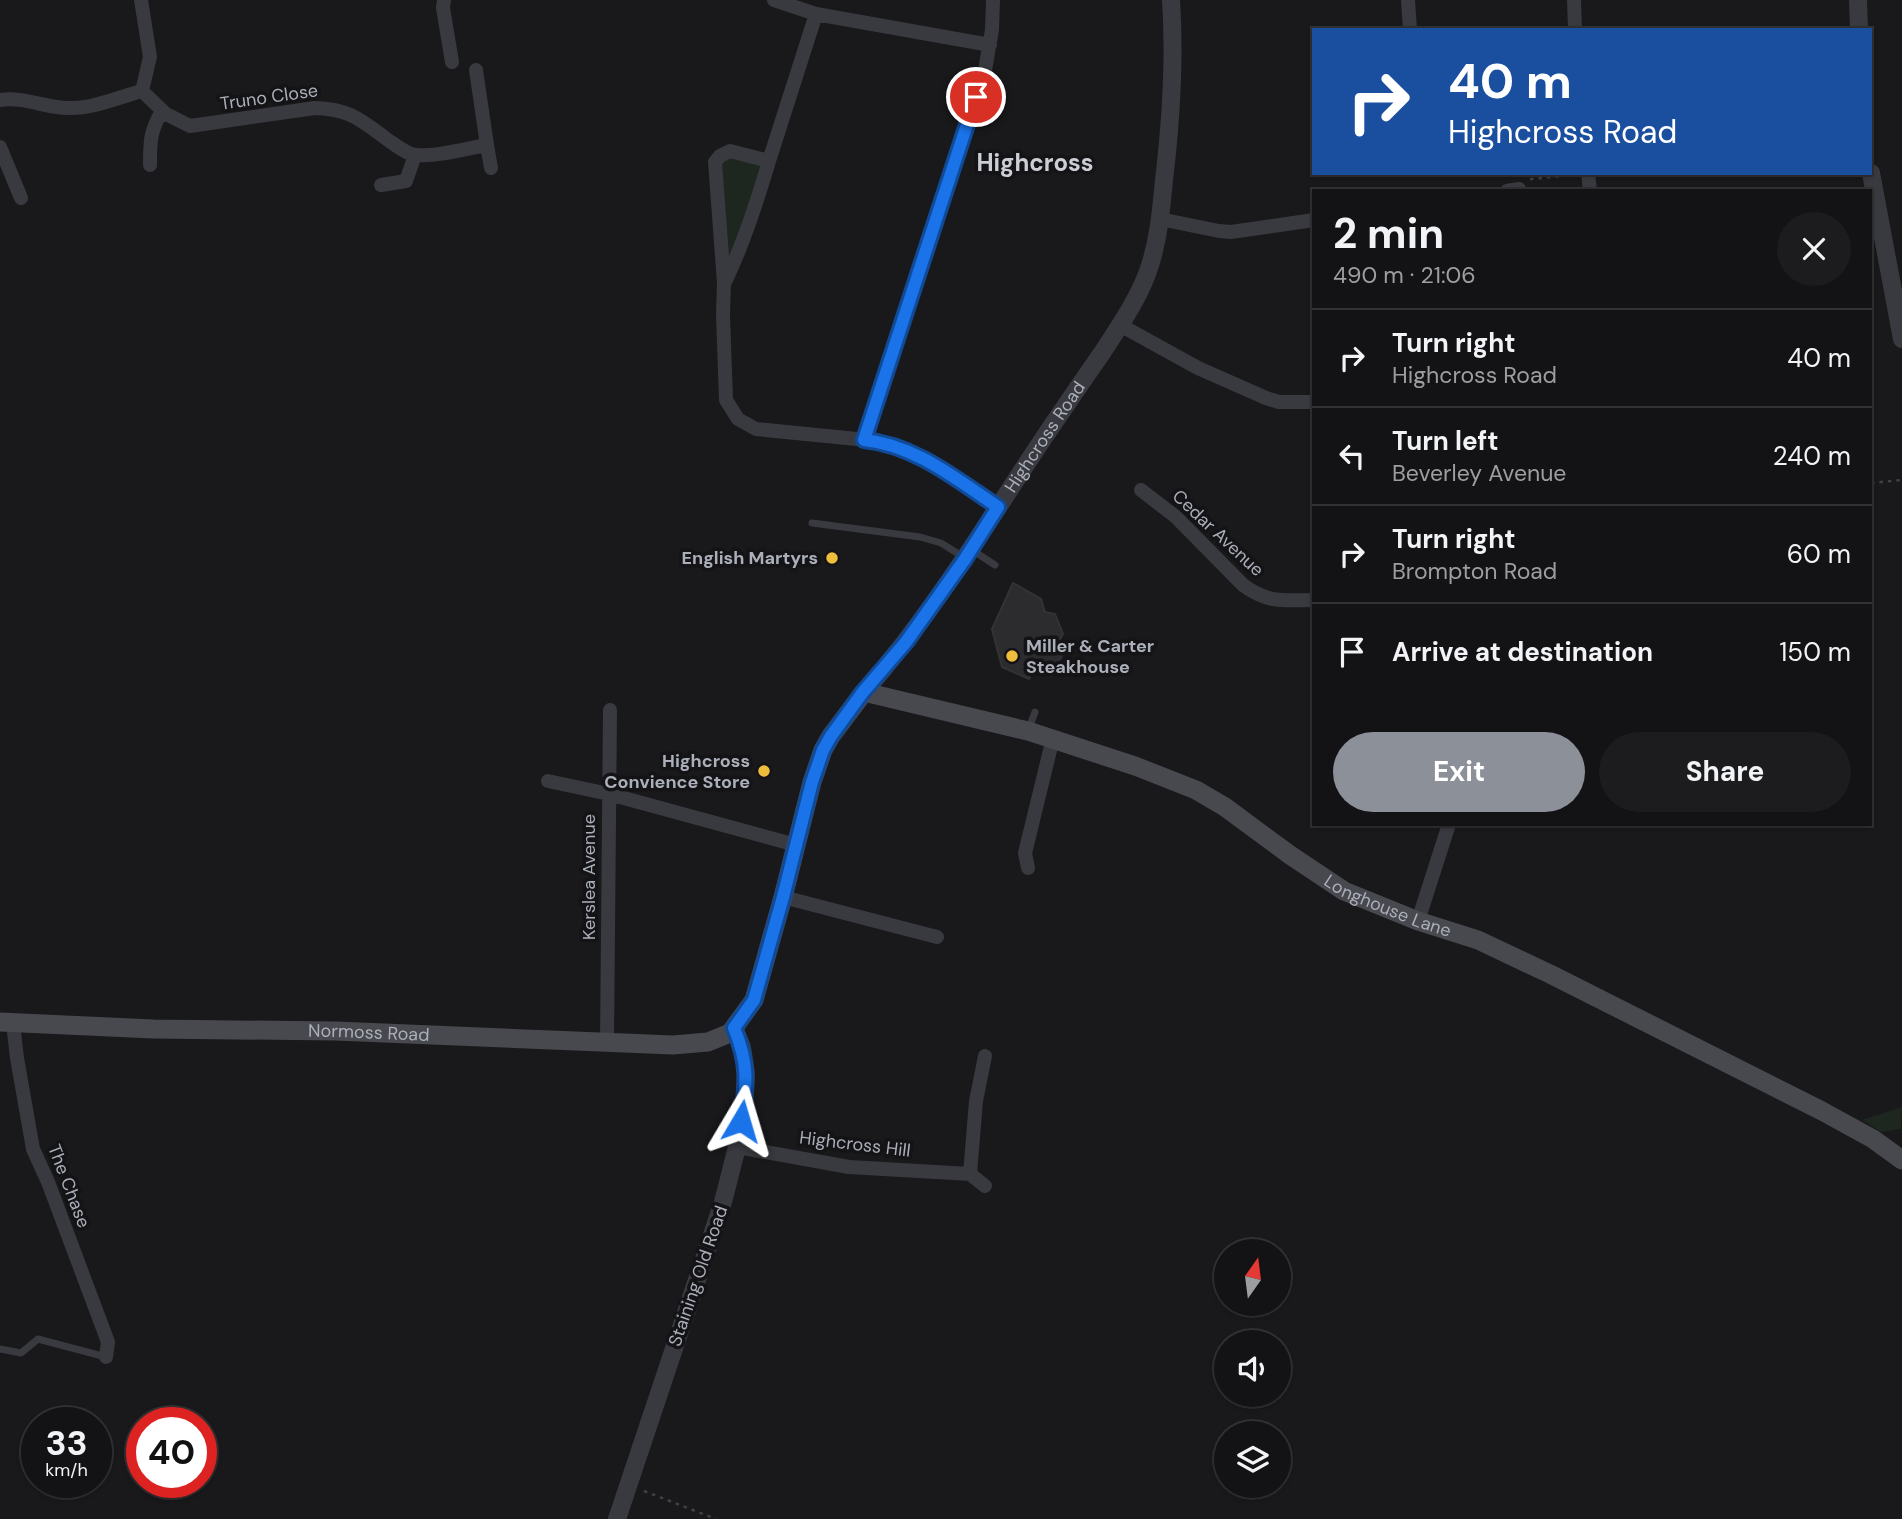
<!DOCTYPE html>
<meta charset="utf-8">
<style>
:root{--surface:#131214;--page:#1c1b1d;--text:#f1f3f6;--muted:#9d9ea0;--line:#323234;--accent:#8c9099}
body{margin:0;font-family:"DM Sans",sans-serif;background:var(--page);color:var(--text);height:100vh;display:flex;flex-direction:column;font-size:26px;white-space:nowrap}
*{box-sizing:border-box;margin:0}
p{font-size:23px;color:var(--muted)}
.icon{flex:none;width:38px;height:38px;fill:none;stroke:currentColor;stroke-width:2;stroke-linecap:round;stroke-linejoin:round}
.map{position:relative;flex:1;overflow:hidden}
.sheet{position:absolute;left:1312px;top:189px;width:560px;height:637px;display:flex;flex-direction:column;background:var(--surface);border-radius:0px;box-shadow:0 2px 5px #0004,0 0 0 2px var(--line)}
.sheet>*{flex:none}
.guide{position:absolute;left:1312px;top:28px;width:560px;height:147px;border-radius:0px;box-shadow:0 2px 5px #0004,0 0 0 2px var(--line);background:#1a4fa0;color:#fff;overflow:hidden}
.needle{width:46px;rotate:14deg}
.controls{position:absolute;left:1214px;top:1239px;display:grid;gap:14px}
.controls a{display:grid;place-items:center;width:77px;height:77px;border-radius:50%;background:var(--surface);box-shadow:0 2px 5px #0004,0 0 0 2px var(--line);font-size:35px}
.speed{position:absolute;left:21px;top:1407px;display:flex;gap:14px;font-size:35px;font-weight:700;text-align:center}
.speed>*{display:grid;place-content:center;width:91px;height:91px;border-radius:50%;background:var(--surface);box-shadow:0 2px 5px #0004,0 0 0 2px var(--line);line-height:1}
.speed small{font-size:18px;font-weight:400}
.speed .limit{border:10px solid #d22;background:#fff;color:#111}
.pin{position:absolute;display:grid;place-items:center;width:60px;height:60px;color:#fff;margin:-30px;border:4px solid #fff;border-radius:50%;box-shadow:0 2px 7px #0007}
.me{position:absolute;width:77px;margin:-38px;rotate:7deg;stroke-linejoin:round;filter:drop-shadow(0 0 5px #0008)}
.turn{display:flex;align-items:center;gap:24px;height:147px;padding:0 21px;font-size:32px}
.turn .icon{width:91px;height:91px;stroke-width:2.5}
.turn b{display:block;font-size:49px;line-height:60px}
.round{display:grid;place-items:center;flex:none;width:74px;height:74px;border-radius:37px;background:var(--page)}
.overview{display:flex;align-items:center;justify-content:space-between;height:119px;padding:0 21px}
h1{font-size:42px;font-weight:700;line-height:52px}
.cta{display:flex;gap:14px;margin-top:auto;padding:14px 21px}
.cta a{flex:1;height:80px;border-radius:42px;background:var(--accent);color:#fff;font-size:28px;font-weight:700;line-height:80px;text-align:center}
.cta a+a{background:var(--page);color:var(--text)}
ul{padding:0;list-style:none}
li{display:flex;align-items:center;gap:21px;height:98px;padding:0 21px;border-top:2px solid var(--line)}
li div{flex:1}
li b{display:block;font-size:26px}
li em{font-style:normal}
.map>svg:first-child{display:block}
.green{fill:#1e2620}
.building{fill:#2c2b2e;stroke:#333236;stroke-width:2}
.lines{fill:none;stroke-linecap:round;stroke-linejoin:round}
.path{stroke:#3f4146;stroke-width:2.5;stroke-dasharray:3.5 5;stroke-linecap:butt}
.service{stroke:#393a3f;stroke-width:7}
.minor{stroke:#393a3f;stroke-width:14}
.tertiary{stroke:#393a3f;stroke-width:18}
.secondary{stroke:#48494f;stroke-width:19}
.route-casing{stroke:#114b97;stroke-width:18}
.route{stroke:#1a73e8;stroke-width:12}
.poi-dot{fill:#efbd3c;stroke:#141316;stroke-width:2.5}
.labels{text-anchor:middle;stroke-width:7;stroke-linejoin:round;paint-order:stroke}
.street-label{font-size:18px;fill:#abafba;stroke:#141316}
.poi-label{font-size:18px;font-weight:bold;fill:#abafba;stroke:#141316;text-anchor:end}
.district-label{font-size:24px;font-weight:bold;fill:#ccced6;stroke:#141316}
</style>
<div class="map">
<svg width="1902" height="1519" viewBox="0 0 1902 1519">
<rect width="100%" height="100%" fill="#19181b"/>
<path class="green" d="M720,156L769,161L724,283Z
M1902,1107L1901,1129L1881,1132L1862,1120Z"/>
<path class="building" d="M1013,583L1041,599L1045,612L1055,614L1063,634L1057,645L1062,655L1051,676L1033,668L1029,679L1002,667L992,629Z"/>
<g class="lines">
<path class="path" d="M1530,179L1573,175
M1871,483L1902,480
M644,1491L716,1519"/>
<path class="service" d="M812,523L920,537L941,543L965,558
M972,550L995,565
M1028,731L1035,712
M0,1349L21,1353L38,1339L106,1357"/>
<path class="minor" d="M444,0L443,8L452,62
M774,0L816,14L990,45
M1408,0L1410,30
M1574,0L1575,30
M816,14L769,161L730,151L720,156L715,162L724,283L723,315L726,400L738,419L756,429L877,441C923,452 959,481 998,507
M142,91L166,114L190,126L315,108C350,109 361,120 388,140C395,145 403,151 411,154C429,159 468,148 487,145L476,70
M0,100C24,96 47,109 71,108C95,108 119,97 142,91L150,57L141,0
M487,145L491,168
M0,147L21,198
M150,165C150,142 150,131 162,111
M1588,173L1590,191
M381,185L406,181L415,155
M1507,191L1519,189
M1160,219L1219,231L1231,232L1314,220
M725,282C744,243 757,202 769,161
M1120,325L1198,368L1266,398L1279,402H1314
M864,440L985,70L992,30L993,0
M1141,490L1176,517L1243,585C1269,604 1284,600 1314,600
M548,781L609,794L796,845
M1028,868L1025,853L1053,738
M783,897L937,937
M1418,921L1449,824
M13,1023L17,1058L33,1149L48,1182L108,1342L106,1357
M607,1043L610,710
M737,1147L849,1167L970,1174L985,1186
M970,1174L976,1101L985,1056"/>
<g class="tertiary">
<path d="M1858,0L1859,30"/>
<path d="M1871,173L1902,339"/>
<path id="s1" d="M864,692C934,612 986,524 1045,436C1064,408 1083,380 1102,353C1118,328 1136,303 1147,274C1158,245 1161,212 1164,180C1171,121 1175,60 1171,0"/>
<path d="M617,1519L723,1202L737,1147L745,1096L746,1073L742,1047L734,1028"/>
</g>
<path class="secondary" id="s2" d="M0,1022L153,1029L336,1031L673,1045L708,1042L730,1033L754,1000L783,897L812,782L823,750L831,736L864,692L1028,731L1135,766L1196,790L1225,807L1290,855L1344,891L1418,921L1478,940L1550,974L1822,1111L1873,1139L1902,1160"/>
</g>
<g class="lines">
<g class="route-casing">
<path id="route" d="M741,1121C747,1084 749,1064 734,1028L754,1000L783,897L812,782L823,750L831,736L863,692L906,642L965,559L998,507C956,479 915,445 864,440L976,97"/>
</g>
<use href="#route" class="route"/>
</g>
<g class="poi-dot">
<circle cx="832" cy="558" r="7"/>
<circle cx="1012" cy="656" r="7"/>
<circle cx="764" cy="771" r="7"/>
</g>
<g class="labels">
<g class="street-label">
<text transform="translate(269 97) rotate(-8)" y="6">Truno Close</text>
<text dy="6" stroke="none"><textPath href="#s1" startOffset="313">Highcross Road</textPath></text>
<text transform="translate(1218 533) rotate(43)" y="6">Cedar Avenue</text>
<text transform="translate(589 877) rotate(-90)" y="6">Kerslea Avenue</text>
<text dy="6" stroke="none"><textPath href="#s2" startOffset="1676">Longhouse Lane</textPath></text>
<text dy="6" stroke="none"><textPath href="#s2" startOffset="369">Normoss Road</textPath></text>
<text transform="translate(855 1144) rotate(7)" y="6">Highcross Hill</text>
<text transform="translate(69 1186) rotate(69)" y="6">The Chase</text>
<text transform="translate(698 1276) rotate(-71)" y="6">Staining Old Road</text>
</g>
<g class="poi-label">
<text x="818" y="564">English Martyrs</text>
<text x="1026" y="652" text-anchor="start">Miller &amp; Carter<tspan x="1026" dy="21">Steakhouse</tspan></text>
<text x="750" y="767">Highcross<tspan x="750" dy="21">Convience Store</tspan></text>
</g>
<g class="district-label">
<text x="1035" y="171">Highcross</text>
</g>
</g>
</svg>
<div class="controls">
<a><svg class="needle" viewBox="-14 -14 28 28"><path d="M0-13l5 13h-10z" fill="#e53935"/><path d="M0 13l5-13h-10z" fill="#9d9ea0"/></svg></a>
<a><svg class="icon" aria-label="sound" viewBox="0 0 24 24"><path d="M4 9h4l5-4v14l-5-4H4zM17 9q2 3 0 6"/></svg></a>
<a><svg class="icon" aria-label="layers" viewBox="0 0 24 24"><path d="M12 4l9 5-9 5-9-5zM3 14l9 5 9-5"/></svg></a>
</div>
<div class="speed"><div>33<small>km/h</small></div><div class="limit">40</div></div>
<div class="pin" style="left:976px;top:97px;background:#d93025"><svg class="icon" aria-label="arrive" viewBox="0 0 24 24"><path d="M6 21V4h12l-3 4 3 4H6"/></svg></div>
<svg class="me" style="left:741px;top:1121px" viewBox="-20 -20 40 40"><path d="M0-17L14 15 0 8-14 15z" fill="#1a73e8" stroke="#fff" stroke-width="4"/></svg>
<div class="guide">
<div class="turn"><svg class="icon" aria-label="right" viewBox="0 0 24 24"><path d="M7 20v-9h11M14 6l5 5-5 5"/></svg><div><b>40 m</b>Highcross Road</div></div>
</div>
<section class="sheet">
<div class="overview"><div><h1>2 min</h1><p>490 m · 21:06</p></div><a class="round"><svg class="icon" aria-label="close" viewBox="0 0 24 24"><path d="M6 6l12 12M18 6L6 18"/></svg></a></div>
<ul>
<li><svg class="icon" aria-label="right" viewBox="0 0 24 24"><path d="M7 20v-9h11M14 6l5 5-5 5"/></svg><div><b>Turn right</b><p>Highcross Road</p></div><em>40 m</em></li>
<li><svg class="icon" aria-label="left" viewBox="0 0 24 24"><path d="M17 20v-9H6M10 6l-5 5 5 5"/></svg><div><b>Turn left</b><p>Beverley Avenue</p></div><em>240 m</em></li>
<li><svg class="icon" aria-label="right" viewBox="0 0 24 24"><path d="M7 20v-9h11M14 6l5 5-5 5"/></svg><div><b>Turn right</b><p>Brompton Road</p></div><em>60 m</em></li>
<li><svg class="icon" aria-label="arrive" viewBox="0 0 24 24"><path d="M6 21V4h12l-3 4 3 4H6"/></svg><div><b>Arrive at destination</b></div><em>150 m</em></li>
</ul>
<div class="cta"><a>Exit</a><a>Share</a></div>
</section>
</div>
